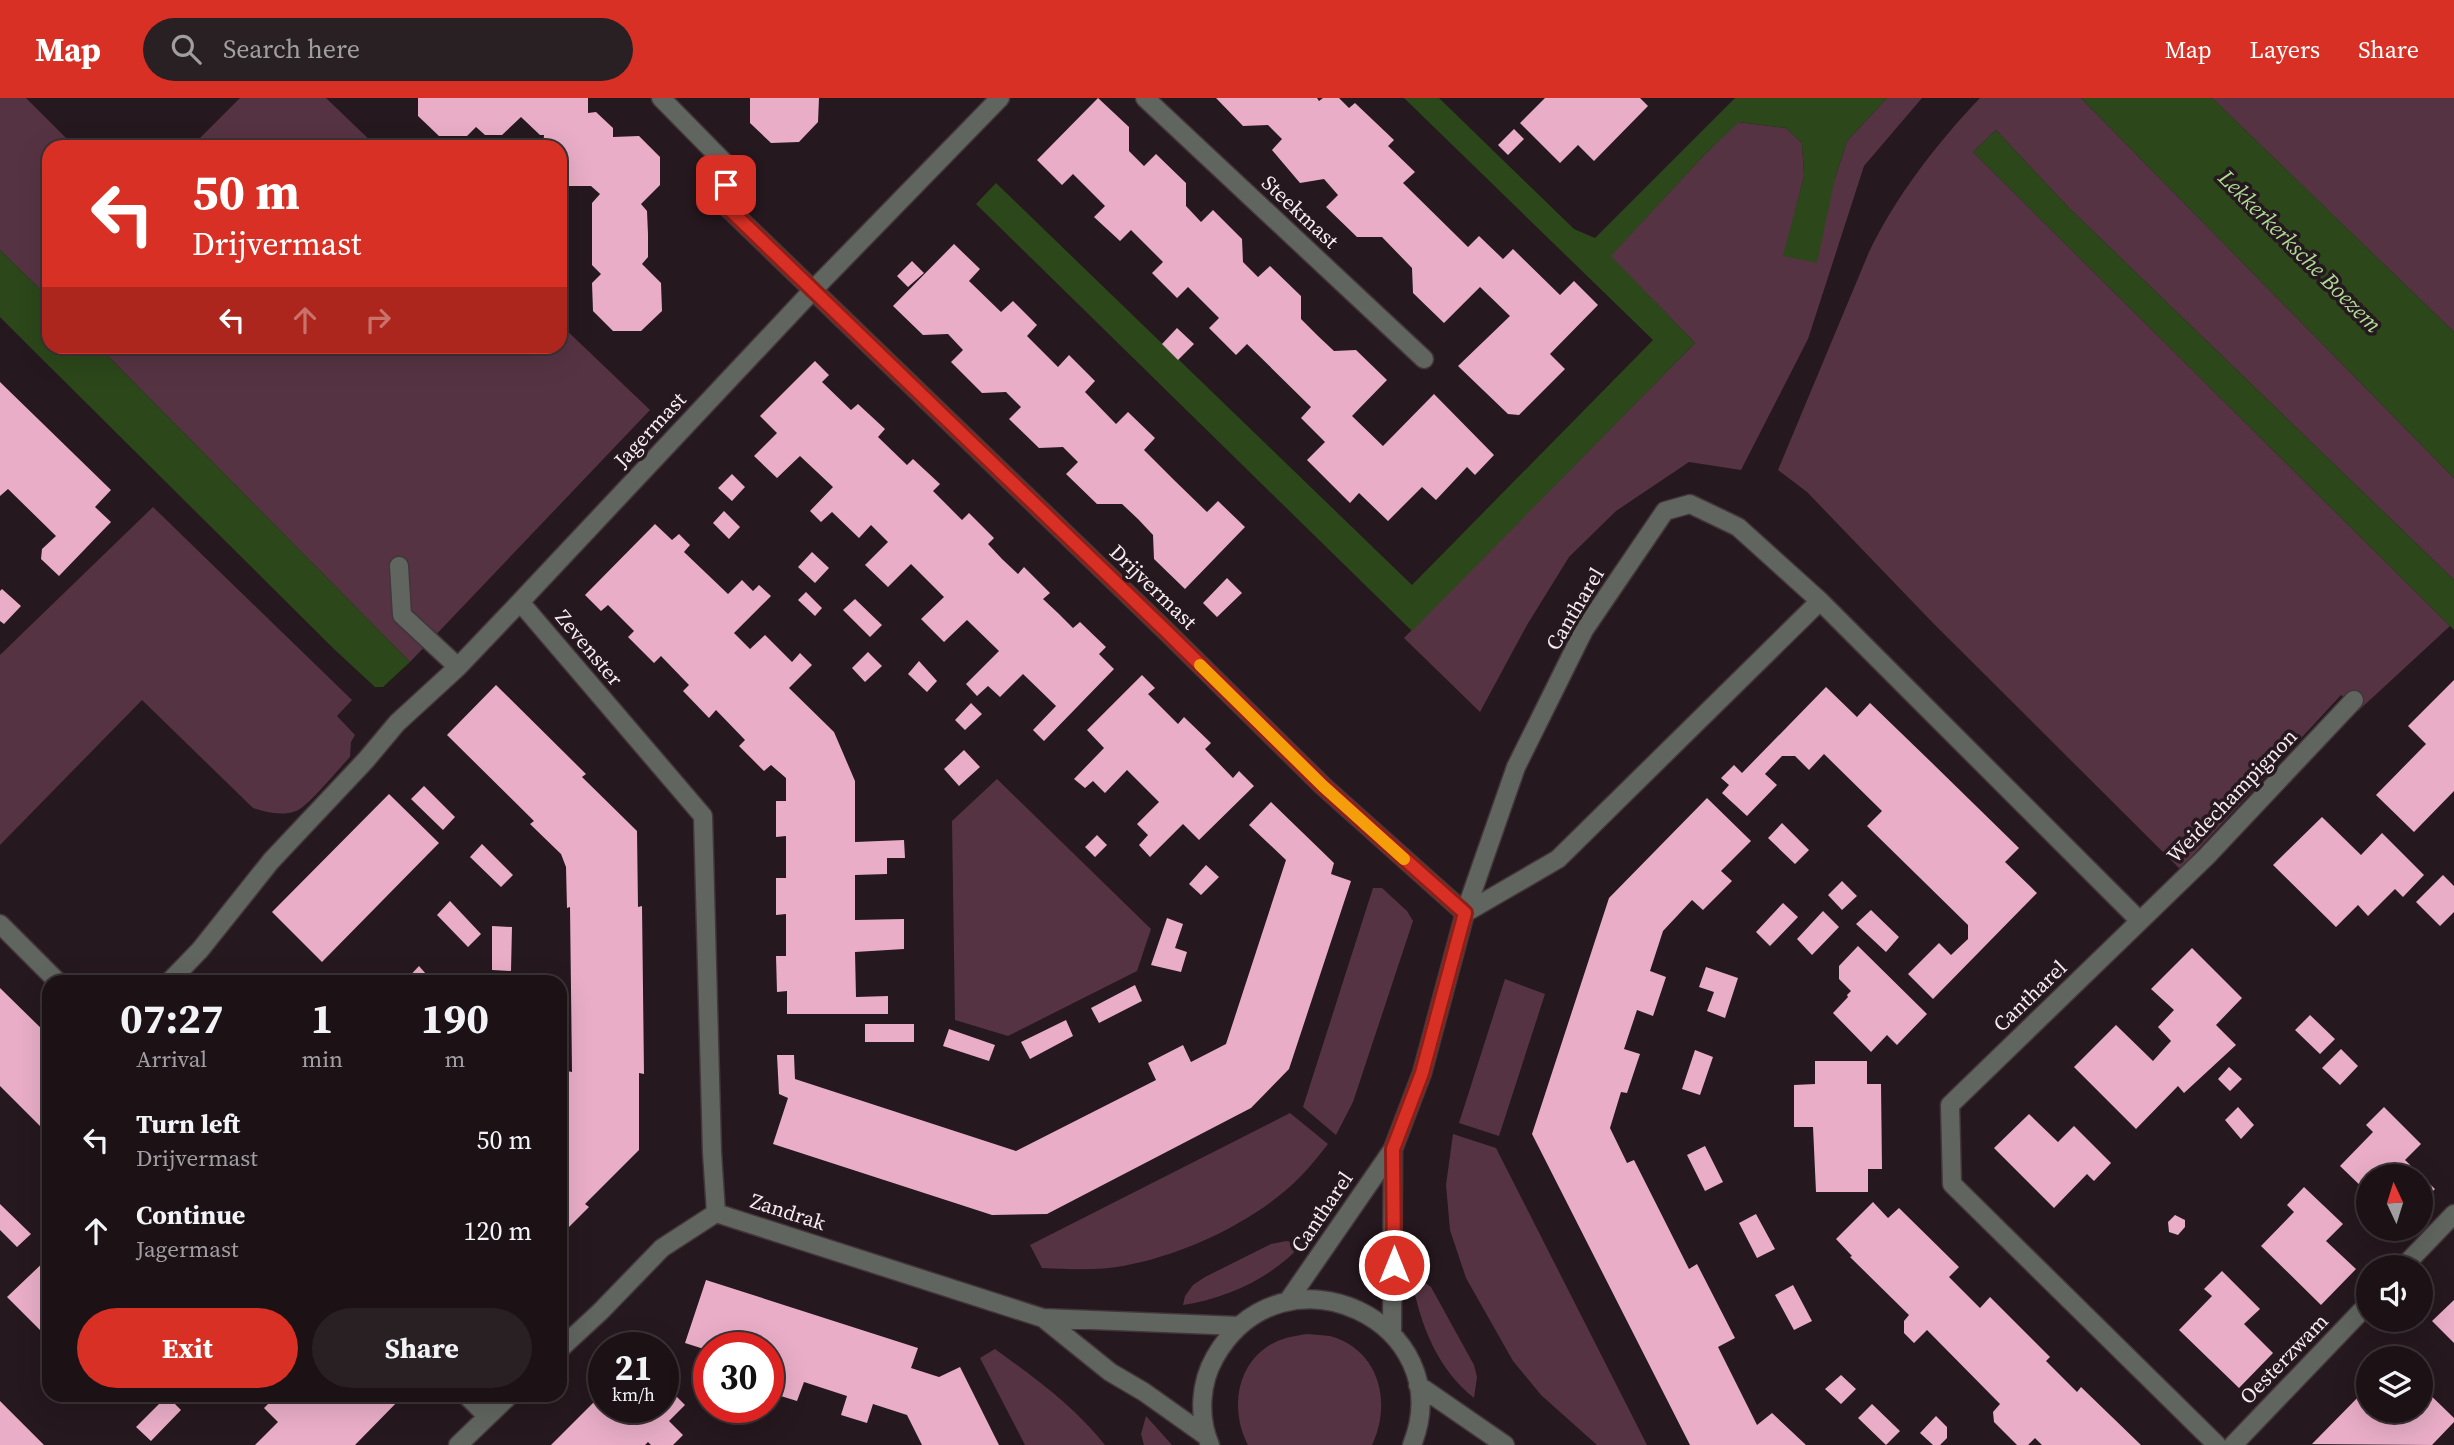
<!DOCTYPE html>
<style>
:root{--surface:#1c1216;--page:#292023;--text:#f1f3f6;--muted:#a09ea1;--line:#3a3235;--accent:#d93025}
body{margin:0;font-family:"Source Serif 4",serif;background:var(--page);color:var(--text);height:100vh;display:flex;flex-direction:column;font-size:26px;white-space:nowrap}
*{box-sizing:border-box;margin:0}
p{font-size:23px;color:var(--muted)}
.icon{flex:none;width:38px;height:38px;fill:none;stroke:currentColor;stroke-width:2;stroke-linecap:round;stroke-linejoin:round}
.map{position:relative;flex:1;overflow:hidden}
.side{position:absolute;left:42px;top:877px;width:525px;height:427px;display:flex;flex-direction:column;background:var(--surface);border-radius:21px;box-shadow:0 7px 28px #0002,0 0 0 2px var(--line)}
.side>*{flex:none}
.hud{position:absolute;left:42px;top:42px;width:525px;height:214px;border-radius:21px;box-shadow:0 7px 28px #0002,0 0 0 2px var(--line);background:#d93025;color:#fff;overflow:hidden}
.needle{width:46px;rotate:356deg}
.fabs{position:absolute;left:2356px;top:1066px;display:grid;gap:14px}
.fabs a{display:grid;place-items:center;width:77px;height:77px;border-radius:50%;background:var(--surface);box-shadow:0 7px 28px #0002,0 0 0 2px var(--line);font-size:35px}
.speed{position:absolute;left:588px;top:1234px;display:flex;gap:14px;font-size:35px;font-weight:700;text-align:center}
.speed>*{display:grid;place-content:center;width:91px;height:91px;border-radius:50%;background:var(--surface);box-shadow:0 7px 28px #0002,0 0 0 2px var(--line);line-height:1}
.speed small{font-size:18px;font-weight:400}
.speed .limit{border:10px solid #d22;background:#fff;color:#111}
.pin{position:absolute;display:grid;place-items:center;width:60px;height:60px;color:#fff;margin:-30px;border-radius:14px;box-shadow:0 4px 10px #0006}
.me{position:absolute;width:77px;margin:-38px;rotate:0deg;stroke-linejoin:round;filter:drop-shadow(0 0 5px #0008)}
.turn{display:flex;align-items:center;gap:24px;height:147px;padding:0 35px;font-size:32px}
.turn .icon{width:91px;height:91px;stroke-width:2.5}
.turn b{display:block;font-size:49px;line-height:60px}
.lanes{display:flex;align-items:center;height:66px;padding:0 35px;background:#0003;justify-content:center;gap:35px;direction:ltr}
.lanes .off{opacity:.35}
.eta{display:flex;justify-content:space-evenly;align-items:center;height:119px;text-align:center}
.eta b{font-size:42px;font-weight:700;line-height:49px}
.button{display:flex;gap:14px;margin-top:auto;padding:14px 35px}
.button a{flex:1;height:80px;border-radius:42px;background:var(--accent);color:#fff;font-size:28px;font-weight:700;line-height:80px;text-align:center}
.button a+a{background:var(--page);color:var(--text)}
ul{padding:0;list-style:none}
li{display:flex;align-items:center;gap:21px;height:91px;padding:0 35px}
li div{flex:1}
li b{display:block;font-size:26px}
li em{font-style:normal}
header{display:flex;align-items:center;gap:42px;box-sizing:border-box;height:98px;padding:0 35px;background:var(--accent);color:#fff}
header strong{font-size:33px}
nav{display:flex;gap:38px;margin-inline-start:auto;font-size:24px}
.search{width:490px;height:63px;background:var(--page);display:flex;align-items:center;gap:18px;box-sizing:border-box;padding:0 24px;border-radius:38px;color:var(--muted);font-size:26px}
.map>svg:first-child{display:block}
.green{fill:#563343}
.water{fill:#2c471a}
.building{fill:#e9adc7}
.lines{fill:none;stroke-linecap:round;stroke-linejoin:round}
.minor-casing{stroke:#42363b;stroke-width:21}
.minor{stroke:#61655f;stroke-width:18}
.route-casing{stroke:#8d1f18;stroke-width:18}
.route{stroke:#d93025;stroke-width:12}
.slow{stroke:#f59e0b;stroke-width:12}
.labels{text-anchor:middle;stroke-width:7;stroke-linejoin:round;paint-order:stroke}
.street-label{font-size:21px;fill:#f6ecf0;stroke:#25181e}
.water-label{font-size:23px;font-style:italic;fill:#aedb93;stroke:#25181e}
</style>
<header>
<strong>Map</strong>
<div class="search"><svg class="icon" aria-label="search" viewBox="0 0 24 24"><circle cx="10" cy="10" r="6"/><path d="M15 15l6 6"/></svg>Search here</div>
<nav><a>Map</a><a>Layers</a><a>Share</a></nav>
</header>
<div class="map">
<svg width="2454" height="1347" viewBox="0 0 2454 1347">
<rect width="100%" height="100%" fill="#25181e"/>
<path class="green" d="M0,0H26L75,49H49V200L0,152Z
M240,0H326L377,49H191Z
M1887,0H1922L1864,68L1808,241L1741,372L1689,364L1616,413L1569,459L1527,527L1480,614L1404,540L1695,245L1610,158L1705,56L1738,24L1786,30L1802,45L1804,78L1784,158L1835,80L1847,43Z
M1980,0H2081L2454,380V482L2068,109L1996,32L1973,54L2450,528L2358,613L2341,597L2180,771L1933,525L1807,394L1778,372L1869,154C1896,98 1937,45 1980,0Z
M2212,0H2454V234L2216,4Z
M560,226L650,312L410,564L99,249L560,248Z
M153,409L352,602L337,618L355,637L351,644L350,659C340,669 307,710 296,713C282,718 267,715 253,710L142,602L0,747V557Z
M997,681L1151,831L1137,873L1008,938L955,922L952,723Z
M1373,790H1382L1407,813L1413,823L1353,1004L1336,1037L1303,1009Z
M1505,881L1545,896L1499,1038L1459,1025Z
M1290,1015L1328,1046C1319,1057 1310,1069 1300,1079C1257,1123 1184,1157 1123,1168C1097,1173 1069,1171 1042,1170L1030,1147Z
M1453,1036L1496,1050L1647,1347H1597L1541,1297L1513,1263L1466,1180L1450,1132L1446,1087Z
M1286,1143L1302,1146C1272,1180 1227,1200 1183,1207L1185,1198L1193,1187L1205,1179L1271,1146Z
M1412,1183L1424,1184L1431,1189L1474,1267L1477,1279L1474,1300C1437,1270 1421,1228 1412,1183Z
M1307,1236C1315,1237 1323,1237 1330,1238C1380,1252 1392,1305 1372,1347H1248C1227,1307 1239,1254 1286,1240C1293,1238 1301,1237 1307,1236Z
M995,1251C1035,1280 1074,1308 1105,1347H1025L980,1260Z
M1146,1318L1172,1347H1144L1141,1336Z"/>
<path class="water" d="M1404,0H1439L1574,131L1595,140L1735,0H1887L1847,43L1835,80L1817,165L1783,158L1804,78L1802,45L1786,30L1739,24L1704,57L1611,158L1695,245L1412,533L976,106L996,85L1412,487L1653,242Z
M2081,0H2212L2454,234V380Z
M1996,32L2068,109L2454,482V532L1973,54Z
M0,152L49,200V248L99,249L410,564L383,589H375L334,551L42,261L0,219Z"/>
<path class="building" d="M418,0H588V15L596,14L613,30V39L639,38L660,59V87L641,106L647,113L648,136V159L642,166L661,185L662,213L641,233H613L593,213L592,185L601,176L592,167V105L600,96L591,88H567L565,61L560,62V49H543L544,37H540L521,19L502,37H485L476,29L467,38H439L418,18Z
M750,0H819L818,24L799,44L771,45L750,25Z
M1098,0L1129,29V53L1144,68L1156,56L1186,85V108L1201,124L1213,112L1242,141L1243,164L1258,179L1270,168L1301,198V221L1318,238L1334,253L1356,252L1387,282L1352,318L1383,348L1434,296L1494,357L1475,377L1467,369L1436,402L1422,389L1388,423L1359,395L1350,405L1307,362L1325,344L1301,320L1311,309L1247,246L1236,257L1209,230L1219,220L1188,189L1177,200L1152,175L1163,164L1131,132L1120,143L1094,119L1105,108L1073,76L1062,87L1037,62Z
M1216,0H1317L1319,3L1323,0H1339L1349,10L1355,5L1394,42L1388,48L1415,74L1403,85L1468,149L1479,138L1503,161L1513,151L1560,197L1574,183L1598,207L1550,256L1565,271L1519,317L1508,316L1458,268L1510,218L1480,189L1444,225L1413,195L1412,170L1382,139H1357L1326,109L1338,97L1324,81L1300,85L1272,52L1282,41L1268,27L1243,28Z
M1545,0H1640L1648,8L1594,63L1578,47L1560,65L1520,25Z
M1514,31L1524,41L1508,57L1498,47Z
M954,146L980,171L969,183L1001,214L1013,203L1037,227L1027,238L1058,269L1069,257L1095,283L1085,294L1116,326L1128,314L1155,340L1144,352L1175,383L1207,414L1218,403L1245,429L1185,491L1154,461L1153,437L1138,421L1122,406H1097L1066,376L1078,364L1063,349L1039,350L1009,321L1021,309L1006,294L982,295L951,264L963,252L948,236L923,237L893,208Z
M912,163L924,175L908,189L897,178Z
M1177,230L1194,246L1178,262L1162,246Z
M815,263L829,277L822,284L851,312L858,306L871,318L885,331L878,339L907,367L913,361L940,386L933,393L962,422L969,415L994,440L988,446L1002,461L1018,476L1024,469L1050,495L1043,501L1059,516L1073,530L1080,524L1106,549L1099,556L1114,571L1044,643L1033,632L1056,608L1023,576L1000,599L988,588L977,598L966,586L999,553L967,522L944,544L921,521L944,499L911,466L888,489L865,467L888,444L871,427L859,440L832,414L821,424L810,413L833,389L800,358L777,380L754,358L777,335L760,318Z
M0,284L111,392L95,409L111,424L59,478L41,461L42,451L56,438L8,391L0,398Z
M732,376L745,389L732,403L718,390Z
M724,413L740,429L729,441L713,425Z
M655,426L672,442L679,436L690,447L684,454L728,496L742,482L753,493L759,487L771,498L734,535L750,551L765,537L792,564L800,555L812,567L789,590L834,634L855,683V744L904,742L905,760H887V776L855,777V822L904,821V851L855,854L856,899L888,898V916H787V893L777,894L776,858H786V816L776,817V780H786V738L776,739V703H786V680L771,667L764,673L739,648L745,642L716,612L709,620L683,593L689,587L661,558L654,565L628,539L634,533L608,507L601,513L585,497Z
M812,454L829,470L815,485L798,469Z
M1227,480L1242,495L1217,519L1203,505Z
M2,491L21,508L4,526L0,523V493Z
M806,494L822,510L815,518L798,502Z
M855,501L882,527L870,539L843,512Z
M868,554L882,568L865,584L852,570Z
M919,563L937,583L927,594L908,576Z
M1142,577L1155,590L1148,596L1178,626L1184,619L1211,645L1205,651L1233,680L1239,673L1254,688L1199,742L1183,726L1150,759L1139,747L1148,737L1137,726L1159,704L1127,672L1105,695L1093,683L1085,690L1074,681L1104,650L1087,632Z
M2454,582V693L2414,734L2376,697L2426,646L2408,628Z
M496,587L586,676L582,679L637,733L638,809L642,808L644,976L639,975V1052L585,1106L589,1109L560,1138V1031L567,1015V973L572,974L570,809L567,810L566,769L561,756L530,726L534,723L447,637Z
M1826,589L1857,619L1870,605L1930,663L2019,750L2005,764L2037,795L1933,901L1908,876L1939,845L1951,857L1968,841V827L1867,728L1882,713L1824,656L1809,672L1795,658H1782L1765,676L1777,687L1747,718L1722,695L1729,687L1721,680L1734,667L1742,675Z
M971,605L982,616L965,632L955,622Z
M964,652L980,669L959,688L944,671Z
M424,688L455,719L443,732L411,701Z
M389,696L439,745L322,864L272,814Z
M1707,700L1751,743L1721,773L1732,783L1703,812L1692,802L1663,833L1650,873L1666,879L1653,918L1637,912L1624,951L1640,956L1627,995L1621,994L1610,1030L1627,1065L1634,1062L1689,1171L1697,1166L1735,1240L1718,1249L1757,1327L1772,1315L1806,1347H1690L1532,1036L1609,800Z
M1271,704L1334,765L1331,776L1351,783L1289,971L1251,1010L1047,1116L992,1117L773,1046L788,1000L779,996L777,957H794L795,981L1016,1053L1156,982L1148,965L1183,947L1191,964L1226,946L1286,762L1249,727Z
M2322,719L2361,757L2382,735L2424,777L2403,799L2395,791L2368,818L2358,807L2336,829L2273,767Z
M1782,725L1809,752L1795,766L1768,740Z
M1097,737L1107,747L1095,759L1085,749Z
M482,746L513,777L501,789L470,759Z
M1206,767L1219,779L1201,797L1189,786Z
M2443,777L2454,788V814L2440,828L2416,804Z
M1842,783L1857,798L1842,812L1828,797Z
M450,803L481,836L468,849L437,817Z
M1783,805L1798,819L1770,848L1756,834Z
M1871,812L1899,839L1886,854L1856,826Z
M1823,813L1839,829L1812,857L1797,841Z
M1167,820L1183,826L1175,850L1187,854L1181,874L1151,867Z
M492,828L512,829L511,873L492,872Z
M1858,848L1927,916L1897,947L1887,937L1871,954L1833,915L1848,899L1847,897L1851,893L1839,881V868Z
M2192,850L2242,900L2216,927L2236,947L2184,995L2178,988L2136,1031L2074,969L2116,927L2153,963L2171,943L2158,929L2174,912L2151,891Z
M419,868L433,884H404Z
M1706,869L1738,880L1725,920L1707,913L1714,894L1699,889Z
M1135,887L1142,903L1099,925L1091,910Z
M0,890L49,938V1037L0,988Z
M2310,917L2335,941L2320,956L2295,932Z
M1066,922L1073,938L1030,961L1021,944Z
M865,926H914V944H865Z
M949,931L995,947L989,963L943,948Z
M2341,951L2358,968L2340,987L2322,970Z
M1695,952L1713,959L1700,997L1682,991Z
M1815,963H1867V986H1881L1882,1071H1868V1094H1816L1813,1029H1794V987L1815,986Z
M2229,969L2242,981L2230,993L2218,981Z
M2238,1009L2254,1027L2241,1041L2225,1022Z
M2384,1009L2421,1046L2405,1062L2435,1091L2420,1105V1078H2368V1095L2340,1068L2373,1034L2366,1027Z
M2029,1016L2058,1044L2074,1028L2111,1065L2094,1083L2087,1076L2054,1110L1994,1050Z
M1705,1048L1723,1084L1705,1093L1687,1057Z
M2304,1089L2343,1126L2326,1143L2356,1171L2321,1207L2261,1148L2294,1114L2287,1107Z
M1873,1104L1888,1120L1899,1110L1959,1169L1949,1179L1980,1210L1990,1199L2050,1259L2046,1263L2077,1294L2081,1289L2141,1347H2042L2035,1340L2028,1347H2017L1994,1324L1993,1314L2000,1306L1927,1232L1914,1245L1904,1235V1223L1909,1217L1850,1159L1852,1158L1836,1141Z
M0,1106L31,1136L17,1149L0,1132Z
M1756,1116L1775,1151L1757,1160L1739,1125Z
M2175,1117L2185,1122V1129L2178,1137L2169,1134L2168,1124Z
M49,1159V1241L7,1199Z
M2222,1173L2260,1211L2244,1226L2273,1255L2239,1290L2179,1232L2212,1198L2204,1191Z
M706,1182L918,1250L911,1270L939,1279L960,1269L999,1347H922L907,1317L873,1306L867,1325L841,1317L847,1298L804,1284L797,1303L771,1295L777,1275L768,1272V1250H709L707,1293L694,1289L707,1252L685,1245Z
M1793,1187L1812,1223L1794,1232L1775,1197Z
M2454,1202V1245L2432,1223Z
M1841,1277L1856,1291L1841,1306L1825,1291Z
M663,1285L685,1307L669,1323L683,1337L673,1347H651L648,1344L645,1347H551L604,1294V1309H663Z
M2420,1287L2454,1320V1324L2432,1347L2312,1346L2368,1289V1312H2420Z
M277,1297H404L355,1347H255L278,1324L264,1310Z
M167,1298L181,1312L151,1343L136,1329Z
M0,1303L44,1347H0Z
M1872,1306L1900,1333L1886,1347L1858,1320Z
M1936,1318L1947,1329V1340L1940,1347H1933L1920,1335Z"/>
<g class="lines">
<g class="minor-casing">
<path id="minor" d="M661,0L725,65L727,109L1167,534L1323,688L1465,815L1558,761L1820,503
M1145,0L1424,261
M399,468L402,517L458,569
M520,504L813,192L1000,0
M2140,823L2207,758L2354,602
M0,826L58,884
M169,884L200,852L271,763L366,662L397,625L458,569L520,504L703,718L712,1054L716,1115
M2403,1169L2454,1116
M1288,1203L1393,1051L1422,975L1465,815L1516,669L1584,532L1665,413L1690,406L1738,429L1820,503L2140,823L1950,1007L1952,1086L2217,1347
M1043,1220L1110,1274L1144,1294L1206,1338
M1392,1236L1393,1051
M560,1251L600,1214L662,1150L716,1115L1043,1220L1239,1228
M1418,1287L1505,1347
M466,1297L487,1318
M458,1347L510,1297
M1210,1347C1198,1319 1200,1285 1215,1259C1284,1139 1461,1225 1412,1347
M2233,1347L2368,1206"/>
</g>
<use href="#minor" class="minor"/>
</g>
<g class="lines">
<g class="route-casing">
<path id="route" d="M726,87L727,109L1167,534L1323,688L1465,815L1422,975L1393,1051L1394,1167"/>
</g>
<use href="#route" class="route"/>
<path class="slow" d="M1200,567L1323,688L1404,761"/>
</g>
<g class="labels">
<g class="street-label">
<text transform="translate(1300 114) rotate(43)" y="7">Steekmast</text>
<text transform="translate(650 332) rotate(-47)" y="7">Jagermast</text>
<text transform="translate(1153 489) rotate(44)" y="7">Drijvermast</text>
<text transform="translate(1575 511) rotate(-59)" y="7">Cantharel</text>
<text transform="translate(589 550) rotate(50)" y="7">Zevenster</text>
<text transform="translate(2232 698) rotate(-46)" y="7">Weidechampignon</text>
<text transform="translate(2030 898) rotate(-44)" y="7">Cantharel</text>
<text transform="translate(788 1114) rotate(18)" y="7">Zandrak</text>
<text transform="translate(1322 1114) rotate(-56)" y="7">Cantharel</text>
<text transform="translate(2284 1261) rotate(-46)" y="7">Oesterzwam</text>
</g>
<g class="water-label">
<text transform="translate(2300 153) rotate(45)" y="8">Lekkerkerksche Boezem</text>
</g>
</g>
</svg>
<div class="fabs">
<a><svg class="needle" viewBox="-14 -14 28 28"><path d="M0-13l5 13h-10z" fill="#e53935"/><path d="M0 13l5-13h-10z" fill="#a09ea1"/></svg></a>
<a><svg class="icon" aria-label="sound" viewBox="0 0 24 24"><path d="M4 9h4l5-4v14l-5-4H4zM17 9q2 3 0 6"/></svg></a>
<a><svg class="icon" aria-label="layers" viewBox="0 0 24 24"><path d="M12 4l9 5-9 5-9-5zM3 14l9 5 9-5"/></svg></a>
</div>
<div class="speed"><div>21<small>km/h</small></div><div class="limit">30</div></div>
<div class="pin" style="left:726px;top:87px;background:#d93025"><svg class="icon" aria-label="arrive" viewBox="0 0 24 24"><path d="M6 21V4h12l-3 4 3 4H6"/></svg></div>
<svg class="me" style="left:1394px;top:1167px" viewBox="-20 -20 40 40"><circle r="17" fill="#d93025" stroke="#fff" stroke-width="3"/><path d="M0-11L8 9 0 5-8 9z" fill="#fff"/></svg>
<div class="hud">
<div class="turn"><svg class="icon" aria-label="left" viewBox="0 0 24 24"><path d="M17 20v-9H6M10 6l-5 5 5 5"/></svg><div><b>50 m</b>Drijvermast</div></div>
<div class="lanes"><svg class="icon" aria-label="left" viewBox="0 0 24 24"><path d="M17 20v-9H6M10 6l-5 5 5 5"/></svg><svg class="icon off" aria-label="ahead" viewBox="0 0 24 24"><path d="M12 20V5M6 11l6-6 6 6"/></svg><svg class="icon off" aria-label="right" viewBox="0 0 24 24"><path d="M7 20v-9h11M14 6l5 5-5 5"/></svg></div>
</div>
<section class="side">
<div class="eta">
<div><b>07:27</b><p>Arrival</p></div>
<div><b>1</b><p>min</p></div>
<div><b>190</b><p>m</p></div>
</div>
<ul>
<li><svg class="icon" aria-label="left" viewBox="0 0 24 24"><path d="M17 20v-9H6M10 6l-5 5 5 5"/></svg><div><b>Turn left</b><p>Drijvermast</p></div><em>50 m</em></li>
<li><svg class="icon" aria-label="ahead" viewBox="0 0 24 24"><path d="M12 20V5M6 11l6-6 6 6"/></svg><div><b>Continue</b><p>Jagermast</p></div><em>120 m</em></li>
</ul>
<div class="button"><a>Exit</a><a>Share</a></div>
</section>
</div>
